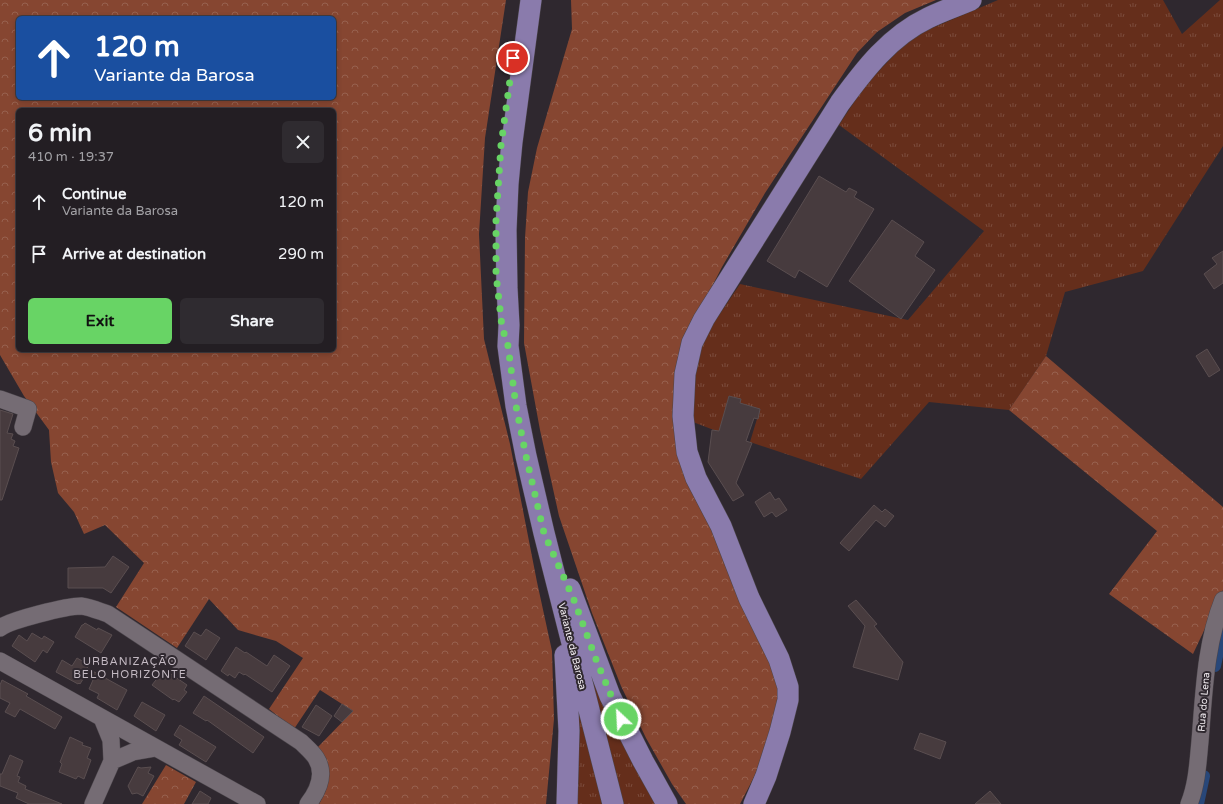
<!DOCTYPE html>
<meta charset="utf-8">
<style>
:root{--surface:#231e23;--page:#2f2b30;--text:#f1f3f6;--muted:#a3a2a6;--line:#403c41;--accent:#68d465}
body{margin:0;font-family:"Varela Round",sans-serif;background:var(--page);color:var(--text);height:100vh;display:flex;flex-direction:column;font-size:15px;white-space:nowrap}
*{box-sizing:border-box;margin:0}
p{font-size:13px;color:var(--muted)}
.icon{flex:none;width:22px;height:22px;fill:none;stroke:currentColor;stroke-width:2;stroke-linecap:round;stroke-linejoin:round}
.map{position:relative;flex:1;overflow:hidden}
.side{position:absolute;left:16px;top:108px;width:320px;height:244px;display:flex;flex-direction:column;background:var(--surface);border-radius:6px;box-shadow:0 2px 6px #0003,0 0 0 1px var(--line)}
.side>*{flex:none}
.guide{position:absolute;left:16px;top:16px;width:320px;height:84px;border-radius:6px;box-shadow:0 2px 6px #0003,0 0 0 1px var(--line);background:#1a4fa0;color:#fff;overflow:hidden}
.pin{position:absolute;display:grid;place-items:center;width:34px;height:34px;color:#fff;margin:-17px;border:2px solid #fff;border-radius:50%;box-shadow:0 1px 4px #0007}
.me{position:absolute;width:44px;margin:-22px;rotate:335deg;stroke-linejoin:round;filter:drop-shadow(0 0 3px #0008)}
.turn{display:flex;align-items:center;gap:14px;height:84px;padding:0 12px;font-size:18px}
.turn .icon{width:52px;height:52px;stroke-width:2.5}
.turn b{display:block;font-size:28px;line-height:34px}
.round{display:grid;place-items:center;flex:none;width:42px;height:42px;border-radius:6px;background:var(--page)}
.headline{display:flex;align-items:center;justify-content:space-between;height:68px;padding:0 12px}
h1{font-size:24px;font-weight:700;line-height:30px}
.action{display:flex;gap:8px;margin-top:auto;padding:8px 12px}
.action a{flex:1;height:46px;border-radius:6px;background:var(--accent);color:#111;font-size:16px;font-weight:700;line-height:46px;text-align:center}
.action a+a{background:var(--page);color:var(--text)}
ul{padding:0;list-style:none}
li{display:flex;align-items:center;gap:12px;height:52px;padding:0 12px}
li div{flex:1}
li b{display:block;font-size:15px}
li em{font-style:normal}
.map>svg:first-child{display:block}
.grass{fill:url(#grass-tufts)}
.forest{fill:url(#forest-crowns);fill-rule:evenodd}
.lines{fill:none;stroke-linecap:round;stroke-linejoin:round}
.canal{stroke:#284779;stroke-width:12}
.building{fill:#473b3e;stroke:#5a4e50}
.minor-casing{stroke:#4b454b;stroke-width:18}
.major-casing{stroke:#4b454b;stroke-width:22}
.minor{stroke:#756c74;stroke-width:17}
.major{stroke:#8a7bac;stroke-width:21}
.route{stroke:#68d465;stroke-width:7;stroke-dasharray:0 12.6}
.labels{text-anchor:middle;stroke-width:4;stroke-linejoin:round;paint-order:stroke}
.street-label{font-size:10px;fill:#efeaee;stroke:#2f282f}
.neighbourhood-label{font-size:11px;letter-spacing:1px;fill:#c4bac3;stroke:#2f282f}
</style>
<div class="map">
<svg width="1223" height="804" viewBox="0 0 1223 804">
<defs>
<pattern id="grass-tufts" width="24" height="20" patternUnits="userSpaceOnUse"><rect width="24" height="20" fill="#652e1b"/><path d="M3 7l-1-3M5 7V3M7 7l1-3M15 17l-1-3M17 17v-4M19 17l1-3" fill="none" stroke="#7b4c3c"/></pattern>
<pattern id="forest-crowns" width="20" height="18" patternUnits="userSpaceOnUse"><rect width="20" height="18" fill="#864631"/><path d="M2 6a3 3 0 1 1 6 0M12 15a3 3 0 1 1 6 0" fill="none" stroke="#97614f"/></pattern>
</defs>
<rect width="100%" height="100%" fill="#2f282f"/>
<path class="grass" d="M998,0H1163L1182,34L1220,0H1223V146L1143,271L1065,292L1046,356L1009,410L929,402L861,479L750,442L760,409L740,403L741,399L729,396L719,432L693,422L694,375L703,339L740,284L908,320L984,231L839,125L866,84L905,44L925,31Z
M581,641L659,804H624Z
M573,685L602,804H572Z"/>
<path class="forest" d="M0,0H506L485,138L479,234L484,339L510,444L537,582L552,651L554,719L546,804H319C334,779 327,773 317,748L353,711L320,690L294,729L269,709L303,658L276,641L238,630L209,599L177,648L116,607L144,563L105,525L84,534L74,512L58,493L51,462L49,430L24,396L0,355ZM18,18H334V98H18ZM18,110H334V350H18Z
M571,0H936L905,13L877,32L857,53L765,193L722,267L684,341L677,364L715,531L781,682L772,735L753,779L740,804H686L672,784L646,738L621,686L592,613L559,516L540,430L524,343L525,238L528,192L537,148L572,29Z
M1046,356L1223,507V590L1193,654L1109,594L1157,531L1009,410Z
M166,765L196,782L184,804H142Z"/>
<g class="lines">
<path class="canal" d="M1215,666L1223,628
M1198,804L1204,776"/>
</g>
<path class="building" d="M819,176L846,192L849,188L857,192L854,197L874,209L827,287L799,270L795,278L767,261Z
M892,220L924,242L915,256L935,270L901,319L849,281Z
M1223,251V283L1214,289L1204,274L1217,264L1212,258Z
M1207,349L1220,370L1209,377L1196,356Z
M729,396L741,399L740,403L760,409L758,419L754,418L746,441L752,443L736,483L744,495L733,501L708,462L712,430L719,431Z
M0,410L13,414L7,433L13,434L11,439L15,441L13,446L19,448L2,500H0Z
M770,492L775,500L779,498L787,510L776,517L772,512L764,517L755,502Z
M874,505L882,512L885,509L894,516L885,527L876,520L849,551L840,543Z
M113,556L129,567L111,593L103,588H68V568L105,567Z
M856,600L877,624L874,626L903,662L898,680L853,667L865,626L848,606Z
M85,623L97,630L98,628L112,635L101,653L75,637L82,625H83Z
M206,629L220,638L206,660L185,646L194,632L201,636Z
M32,633L42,639L44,636L54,642L47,653L43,650L35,662L12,646L19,635L27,641Z
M236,647L245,653L246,652L267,666L274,655L290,666L272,692L245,674L244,675L239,672L235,678L229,674L228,676L221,671Z
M77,658L89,665L87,668L127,690L117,710L97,698L99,694L89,689L93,680L85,676L80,684L79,683L78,684L56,672L62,660L72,666Z
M163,671L170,676L171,674L187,685L184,690L187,692L179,702L174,699L173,700L152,685Z
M2,680L28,694L26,696L62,717L55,729L20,709L15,717L5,712L10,703L0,698V685Z
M204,696L264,737L253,753L207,720L206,721L193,713Z
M142,702L165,715L156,731L134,716Z
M342,704L353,711L342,722L334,716Z
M316,705L332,716L319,736L302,727Z
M180,725L216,747L206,762L179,745L182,740L174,735Z
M920,733L946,742L940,759L914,749Z
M70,737L83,743L82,745L91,748L87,758L91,760L84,779L78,776L76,779L59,772L62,764L60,762Z
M10,755L23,761L17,776L20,777L18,782L26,786L25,789L62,804H29L16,798L18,793L0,786V774H2Z
M138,767L141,768L151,767L148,773L154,776L143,796L137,793L132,794L128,786Z
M200,791L211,798L208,804H192Z
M990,791L1001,804H975Z"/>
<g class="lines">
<g class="minor-casing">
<path id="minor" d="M0,399L28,409L23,427
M0,628C10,620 67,606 81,606C90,607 99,611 108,614L301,742C306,747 312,752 316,758C326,774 318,791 308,804
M0,661L257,804
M112,761L133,752L156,748
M93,804L112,761L111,740L102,718
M1189,804C1197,784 1198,762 1200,741C1204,694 1205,645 1223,600"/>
</g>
<g class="major-casing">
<path id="major" d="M531,0L512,142L508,184L506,230L507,288L509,325L508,346L516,406L526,456L544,533L613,804
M570,589L610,696L643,761L667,804
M565,655L569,731L567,804
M754,804L766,776L780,732L788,700V687L779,659L749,598L721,526L696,478L687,452L683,416L685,374L692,343L704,319L840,103C864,70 890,36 928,18C942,11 957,6 971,0"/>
</g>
<use href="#minor" class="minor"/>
<use href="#major" class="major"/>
</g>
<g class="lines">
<path class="route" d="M513,58L501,145L496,220V274L502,327L508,346L516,406L526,456L544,533L574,600L597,662L621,719"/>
</g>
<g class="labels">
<g class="street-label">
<text transform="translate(573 646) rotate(76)" y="4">Variante da Barosa</text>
<text transform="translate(1203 702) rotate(-85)" y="4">Rua do Lena</text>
</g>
<g class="neighbourhood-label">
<text x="130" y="665">URBANIZAÇÃO<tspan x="130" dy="13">BELO HORIZONTE</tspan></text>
</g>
</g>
</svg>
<div class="pin" style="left:513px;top:58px;background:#d93025"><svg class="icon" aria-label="arrive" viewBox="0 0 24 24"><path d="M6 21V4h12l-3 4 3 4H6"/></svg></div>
<svg class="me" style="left:621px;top:719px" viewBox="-20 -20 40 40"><circle r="17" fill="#68d465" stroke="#fff" stroke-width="3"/><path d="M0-11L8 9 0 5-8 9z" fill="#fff"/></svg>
<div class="guide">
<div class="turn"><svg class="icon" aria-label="ahead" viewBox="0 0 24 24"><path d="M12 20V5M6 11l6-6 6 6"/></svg><div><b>120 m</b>Variante da Barosa</div></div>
</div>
<section class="side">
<div class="headline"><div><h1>6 min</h1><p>410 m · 19:37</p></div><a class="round"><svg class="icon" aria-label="close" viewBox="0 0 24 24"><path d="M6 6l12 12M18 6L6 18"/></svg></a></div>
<ul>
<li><svg class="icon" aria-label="ahead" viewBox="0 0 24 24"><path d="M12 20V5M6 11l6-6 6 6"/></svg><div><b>Continue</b><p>Variante da Barosa</p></div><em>120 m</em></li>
<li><svg class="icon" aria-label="arrive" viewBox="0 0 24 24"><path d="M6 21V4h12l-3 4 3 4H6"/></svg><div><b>Arrive at destination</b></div><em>290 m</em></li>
</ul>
<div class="action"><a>Exit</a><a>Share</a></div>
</section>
</div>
